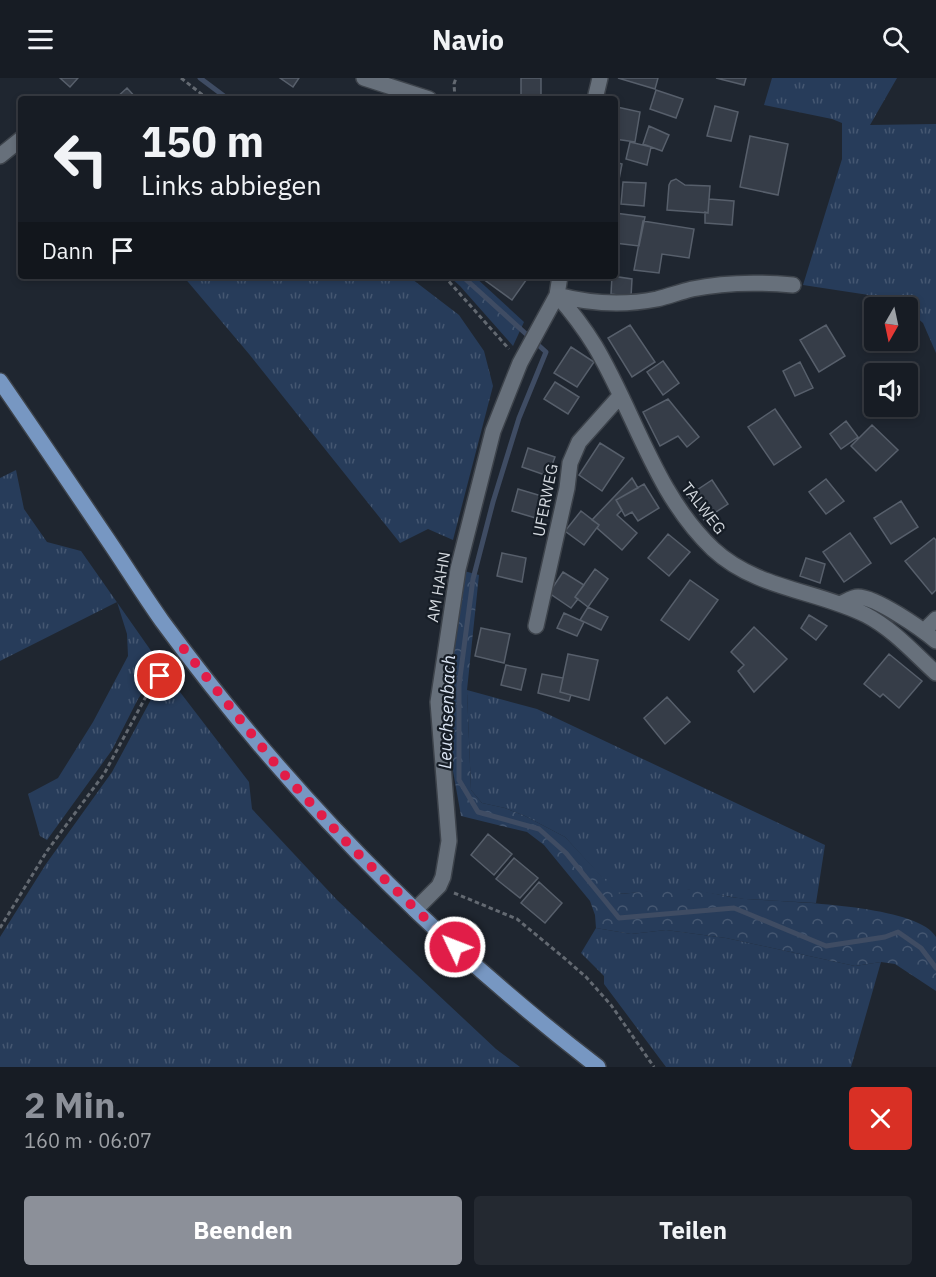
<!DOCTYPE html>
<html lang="de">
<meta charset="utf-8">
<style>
:root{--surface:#171c24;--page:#242931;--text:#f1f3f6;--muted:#9ea1a6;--line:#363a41;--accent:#8c9099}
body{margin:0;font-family:"IBM Plex Sans",sans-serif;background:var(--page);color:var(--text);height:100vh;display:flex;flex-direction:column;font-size:22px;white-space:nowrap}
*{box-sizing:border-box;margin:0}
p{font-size:20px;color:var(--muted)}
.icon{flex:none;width:33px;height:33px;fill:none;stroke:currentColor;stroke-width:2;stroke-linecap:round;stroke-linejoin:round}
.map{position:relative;height:989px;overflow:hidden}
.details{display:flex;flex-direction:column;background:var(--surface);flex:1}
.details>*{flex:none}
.banner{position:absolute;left:18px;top:18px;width:600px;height:183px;border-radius:6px;box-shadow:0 3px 9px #0003,0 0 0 2px var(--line);background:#171c24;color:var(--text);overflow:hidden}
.needle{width:39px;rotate:189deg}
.buttons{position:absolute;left:864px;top:219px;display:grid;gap:12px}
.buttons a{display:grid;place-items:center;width:54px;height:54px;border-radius:6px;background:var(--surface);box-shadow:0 3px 9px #0003,0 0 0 2px var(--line);font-size:30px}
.pin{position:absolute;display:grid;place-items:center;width:51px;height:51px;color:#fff;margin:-26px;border:3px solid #fff;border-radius:50%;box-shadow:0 2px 6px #0007}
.me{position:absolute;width:66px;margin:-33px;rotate:313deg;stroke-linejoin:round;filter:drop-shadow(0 0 4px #0008)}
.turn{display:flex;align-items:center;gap:21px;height:126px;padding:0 24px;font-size:27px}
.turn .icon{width:78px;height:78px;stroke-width:2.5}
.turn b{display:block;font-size:42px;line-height:51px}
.then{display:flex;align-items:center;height:57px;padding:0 24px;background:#0003;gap:12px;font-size:22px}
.round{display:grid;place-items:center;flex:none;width:63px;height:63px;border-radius:6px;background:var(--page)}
.summary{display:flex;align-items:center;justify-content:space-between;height:102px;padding:0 24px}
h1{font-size:36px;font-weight:700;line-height:45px;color:var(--accent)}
.primary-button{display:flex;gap:12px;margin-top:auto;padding:12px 24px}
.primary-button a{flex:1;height:69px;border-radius:6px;background:var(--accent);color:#fff;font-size:24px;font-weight:700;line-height:69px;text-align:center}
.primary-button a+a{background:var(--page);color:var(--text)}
header{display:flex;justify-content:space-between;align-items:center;height:78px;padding:0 24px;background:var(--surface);font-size:27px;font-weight:700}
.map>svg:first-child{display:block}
.grass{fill:url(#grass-tufts)}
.forest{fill:url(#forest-crowns)}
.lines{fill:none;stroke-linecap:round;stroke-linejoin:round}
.stream{stroke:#3f4c63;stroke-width:5}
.building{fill:#363d48;stroke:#575f6b;stroke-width:1.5}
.minor-casing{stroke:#3d434b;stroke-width:18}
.major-casing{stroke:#3d434b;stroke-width:18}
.path{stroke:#636971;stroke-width:3;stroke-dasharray:4.5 3;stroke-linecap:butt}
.minor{stroke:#67707b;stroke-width:15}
.major{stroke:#7797c2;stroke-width:15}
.route{stroke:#e11d48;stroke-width:10;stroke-dasharray:0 18}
.labels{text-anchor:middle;stroke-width:4.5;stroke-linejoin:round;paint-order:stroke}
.street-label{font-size:16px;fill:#d2d7dd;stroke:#161d26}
.water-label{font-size:18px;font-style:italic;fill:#dbe5f4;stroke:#161d26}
</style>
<header><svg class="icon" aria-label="menu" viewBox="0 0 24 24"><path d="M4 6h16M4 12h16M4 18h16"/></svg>Navio<svg class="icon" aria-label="search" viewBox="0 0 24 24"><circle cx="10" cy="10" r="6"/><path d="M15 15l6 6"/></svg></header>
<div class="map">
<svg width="936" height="989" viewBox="0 0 936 989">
<defs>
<pattern id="grass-tufts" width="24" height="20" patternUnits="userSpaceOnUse" patternTransform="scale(1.5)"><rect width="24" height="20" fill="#273c5a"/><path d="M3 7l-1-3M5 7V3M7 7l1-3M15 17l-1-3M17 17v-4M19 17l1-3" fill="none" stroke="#455771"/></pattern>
<pattern id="forest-crowns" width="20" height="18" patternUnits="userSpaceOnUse" patternTransform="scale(1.5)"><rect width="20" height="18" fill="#273c5a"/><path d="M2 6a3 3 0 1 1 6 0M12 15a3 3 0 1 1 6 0" fill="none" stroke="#455771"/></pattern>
</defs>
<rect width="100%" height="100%" fill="#1f2630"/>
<path class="grass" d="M772,0H897L870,47L936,46V275L923,245L895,221L803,207L842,81V45L832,41L764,27Z
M183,198H408L459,237L484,273L493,308L453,462L428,451L400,465L249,276Z
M16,392L24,431L47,464L81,473L161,587L138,621L112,672L47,762L40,758L28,716L58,700L93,644L128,578L127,556L117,524L0,583V400Z
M170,601L249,704L252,731L337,822L496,971L520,989H0V859L46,786L112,694L155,614L165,602Z
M467,612L537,631L825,767L816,825L744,821L685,811L617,816L565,759L525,738L505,730L482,725L471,712Z
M596,850L631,856L666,852L726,860L855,888L881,884L851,989H666L604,906V898L581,875Z"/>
<path class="forest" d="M449,198H474L524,244L513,268L460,208Z
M464,493L479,497L467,612L471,712L482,725L505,730L525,738L565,759L618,816C640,815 664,810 687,811C706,813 726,819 746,821C784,824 918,826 936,859V913L895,886L881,884L855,888L726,860L666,852L631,856L596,850L595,837L590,823L544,767L527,754L461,738L448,665L450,609L457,533Z"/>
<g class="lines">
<path class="stream" d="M200,0L228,21
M462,198L546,274L519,340L493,424L473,501L459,607V702L478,734L539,751L566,775L619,840L734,830L826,868L885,859L898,854L921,870L936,890"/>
</g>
<path class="building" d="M60,0H78L70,9Z
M280,0H299L293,9Z
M521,0H541V19H521Z
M618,0H658L655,11Z
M716,0H746L744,7Z
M127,10L137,21H115Z
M656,12L683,21L676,40L650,31Z
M715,28L738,34L731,63L707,58Z
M617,29L640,34L635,64L615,61V41Z
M649,48L669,57L662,73L643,66Z
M750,58L788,66L778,117L740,109Z
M630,64L651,69L647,87L626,81Z
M615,84L622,86L617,112L615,111Z
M676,101L685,107L710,108L708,135L667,132L669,107L671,103Z
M623,104L646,105L644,128L621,126Z
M709,121L734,123L732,147L705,145V134L708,135Z
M615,135L645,139L639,168L615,165Z
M643,143L694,151L689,180L662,176L659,195L634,192Z
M479,198H529L512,222Z
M612,198L632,201L631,219L611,216Z
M630,247L655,284L632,299L608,260Z
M826,247L845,278L819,294L800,262Z
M571,269L594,284L577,309L554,295Z
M663,283L679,305L663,317L647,294Z
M800,284L813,310L795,318L783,293Z
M555,304L579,319L568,336L544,321Z
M668,321L699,359L687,369L678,358L660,368L643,334Z
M775,331L801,369L774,387L748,349Z
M846,343L858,359L841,371L830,356Z
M872,347L898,372L876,393L851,368Z
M600,365L624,380L602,413L579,397Z
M528,370L555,379L548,398L522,389Z
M632,400L638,410L616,422L622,432L617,437L637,455L622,472L597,450L599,447L592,442Z
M826,401L844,423L826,436L809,414Z
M712,402L728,426L704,442L688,418Z
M644,406L659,430L638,443L632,434L625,438L616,422Z
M518,411L545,419L539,441L512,433Z
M901,423L918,449L891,466L874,440Z
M581,433L599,447L584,467L565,453Z
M850,455L871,485L844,504L823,474Z
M668,456L690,474L669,498L648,480Z
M934,460L936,462V512L932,516L905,483Z
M502,475L526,480L522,504L497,498Z
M806,480L825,486L820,505L800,498Z
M595,491L608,501L588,529L575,519Z
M563,494L584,507L575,519L578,521L571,530L549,515Z
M690,502L718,522L689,562L661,542Z
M588,529L608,539L601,552L580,542Z
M564,535L584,544L577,558L557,550Z
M809,537L827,548L816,562L801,550Z
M754,549L787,581L754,614L738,593L744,587L731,574Z
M481,550L510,556L504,585L475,578Z
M568,576L598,582L589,622L560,614Z
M889,576L922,603L899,630L883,616L880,619L864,606Z
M506,587L526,591L521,612L501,607Z
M542,596L563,600L560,614L571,617L569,623L538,615Z
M667,619L690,644L665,666L644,640Z
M488,756L512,776L494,797L471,777Z
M514,780L538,800L520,820L496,801Z
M539,804L562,825L545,845L521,825Z"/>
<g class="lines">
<g class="minor-casing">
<path id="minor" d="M364,0L429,21
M595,21L600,0
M0,78L21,61
M557,217C571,233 584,250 595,268C635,335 655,416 713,471C756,511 816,512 866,537C893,551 914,575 936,595
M557,217C591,226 622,228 657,221C669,218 680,214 692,211C725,204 759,204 793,207
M840,526C845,524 852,519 858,519C876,519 922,551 936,563
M536,548L567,410L570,385L579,364L620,318
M924,553L936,541
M415,832L439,808L443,799L449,763L438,624L458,491L493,353L520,285L557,217L560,198"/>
</g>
<g class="major-casing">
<path id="major" d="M0,303C36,355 71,407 106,459C125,487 143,516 162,543C285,711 433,862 598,989"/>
</g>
<path class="path" d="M181,0L208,21
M455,21L454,6L456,0
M444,198L509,271
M454,815L517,841L563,879L586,899L611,927L654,989
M0,850L47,773L104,696L150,611L173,584"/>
<use href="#minor" class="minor"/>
<use href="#major" class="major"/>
</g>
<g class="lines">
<path class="route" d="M160,598L184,571L281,693L351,769L455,869"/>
</g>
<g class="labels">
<g class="street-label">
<text transform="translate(545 422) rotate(-79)" y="6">UFERWEG</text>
<text transform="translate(704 430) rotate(52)" y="6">TALWEG</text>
<text transform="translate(438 509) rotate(-80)" y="6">AM HAHN</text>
</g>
<g class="water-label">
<text transform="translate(447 634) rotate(-88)" y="6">Leuchsenbach</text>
</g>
</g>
</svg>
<div class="buttons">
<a><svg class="needle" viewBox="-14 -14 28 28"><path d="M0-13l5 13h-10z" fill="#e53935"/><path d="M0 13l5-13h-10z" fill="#9ea1a6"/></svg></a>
<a><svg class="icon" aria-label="sound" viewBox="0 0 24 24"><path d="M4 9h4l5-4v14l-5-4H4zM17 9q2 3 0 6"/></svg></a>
</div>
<div class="pin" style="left:160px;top:598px;background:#d93025"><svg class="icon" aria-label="arrive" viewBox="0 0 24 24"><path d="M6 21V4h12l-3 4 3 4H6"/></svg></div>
<svg class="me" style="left:455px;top:869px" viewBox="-20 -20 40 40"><circle r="17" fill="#e11d48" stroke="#fff" stroke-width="3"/><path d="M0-11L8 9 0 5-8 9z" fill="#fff"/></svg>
<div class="banner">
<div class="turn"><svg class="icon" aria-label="left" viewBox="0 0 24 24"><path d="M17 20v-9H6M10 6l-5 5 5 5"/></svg><div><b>150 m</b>Links abbiegen</div></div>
<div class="then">Dann<svg class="icon" aria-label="arrive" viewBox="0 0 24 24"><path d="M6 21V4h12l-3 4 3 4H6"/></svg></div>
</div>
</div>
<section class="details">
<div class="summary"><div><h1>2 Min.</h1><p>160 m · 06:07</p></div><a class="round" style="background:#d93025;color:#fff"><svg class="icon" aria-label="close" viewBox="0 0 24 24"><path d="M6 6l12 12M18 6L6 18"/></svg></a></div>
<div class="primary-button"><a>Beenden</a><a>Teilen</a></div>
</section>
